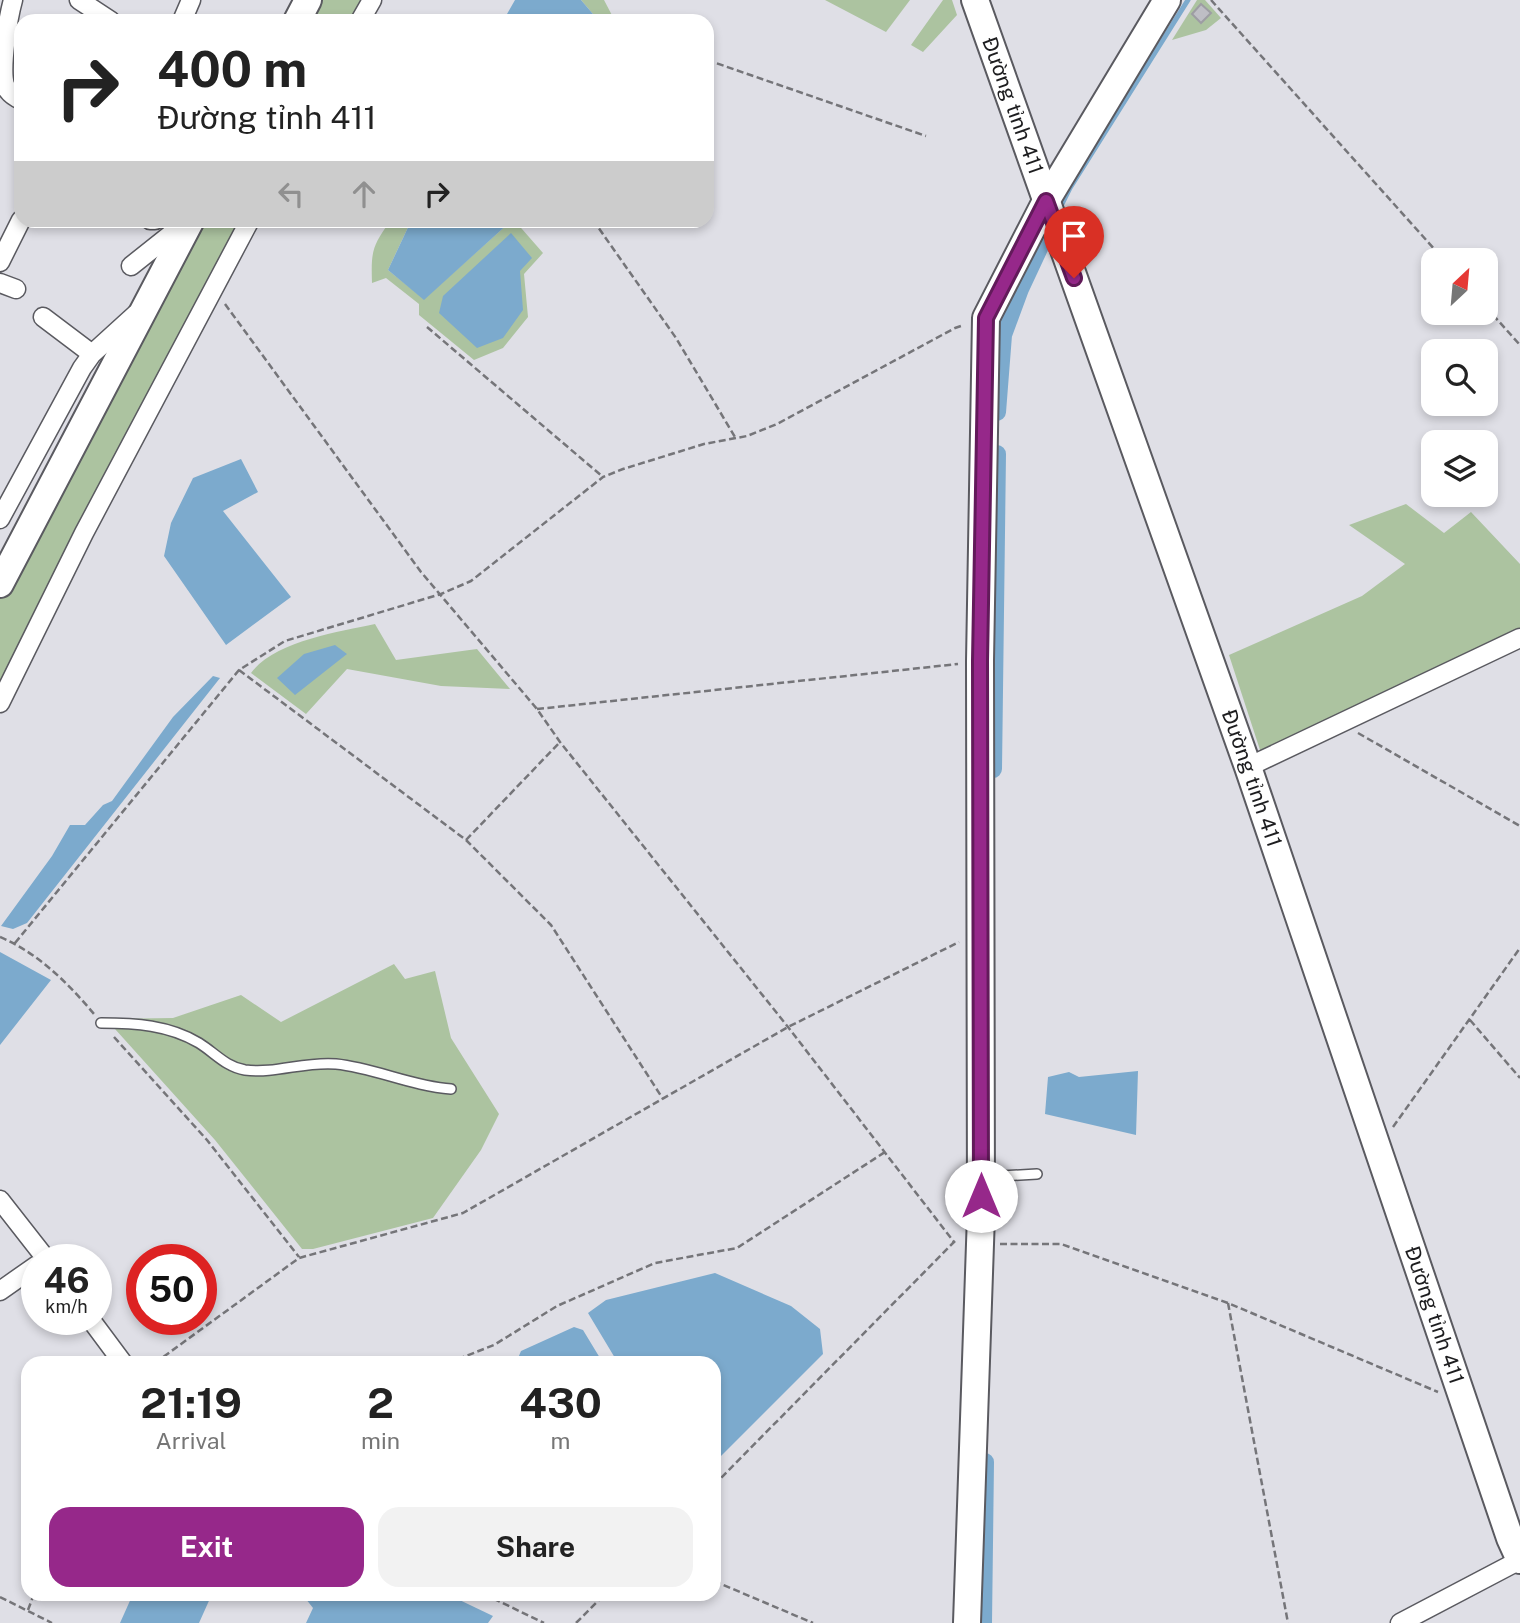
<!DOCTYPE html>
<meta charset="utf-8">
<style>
:root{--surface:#fff;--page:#f2f2f2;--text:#222;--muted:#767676;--accent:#96288a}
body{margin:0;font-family:"Public Sans",sans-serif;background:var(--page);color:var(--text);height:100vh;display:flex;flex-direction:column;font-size:26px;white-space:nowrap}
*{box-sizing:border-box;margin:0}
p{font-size:23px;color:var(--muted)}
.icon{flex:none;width:38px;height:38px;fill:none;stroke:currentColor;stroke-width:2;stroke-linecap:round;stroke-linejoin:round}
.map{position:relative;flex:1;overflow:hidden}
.details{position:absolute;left:21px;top:1356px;width:700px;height:245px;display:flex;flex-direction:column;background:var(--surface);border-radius:21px;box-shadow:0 4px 10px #0003}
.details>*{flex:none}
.hud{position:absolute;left:14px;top:14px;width:700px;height:214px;border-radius:21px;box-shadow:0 4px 10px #0003;background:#fff;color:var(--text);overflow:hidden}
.needle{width:46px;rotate:26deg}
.buttons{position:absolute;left:1421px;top:248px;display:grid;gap:14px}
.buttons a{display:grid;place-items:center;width:77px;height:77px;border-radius:14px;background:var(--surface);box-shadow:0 4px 10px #0003;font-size:35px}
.speed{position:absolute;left:21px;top:1244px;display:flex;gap:14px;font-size:35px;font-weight:700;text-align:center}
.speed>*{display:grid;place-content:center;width:91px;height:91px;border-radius:50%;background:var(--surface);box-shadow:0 4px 10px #0003;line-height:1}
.speed small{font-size:18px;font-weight:400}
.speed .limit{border:10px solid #d22;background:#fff;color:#111}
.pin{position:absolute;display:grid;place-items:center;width:60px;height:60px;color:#fff;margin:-72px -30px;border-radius:50% 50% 50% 0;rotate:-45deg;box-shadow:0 0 7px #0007}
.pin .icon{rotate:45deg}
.me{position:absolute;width:77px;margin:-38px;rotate:0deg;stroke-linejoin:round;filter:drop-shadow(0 0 5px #0008)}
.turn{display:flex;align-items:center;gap:24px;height:147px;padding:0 28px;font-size:32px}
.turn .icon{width:91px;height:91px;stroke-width:2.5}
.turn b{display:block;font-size:49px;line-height:60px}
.lanes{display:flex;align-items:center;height:66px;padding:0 28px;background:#0003;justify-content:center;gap:35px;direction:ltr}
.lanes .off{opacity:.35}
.eta{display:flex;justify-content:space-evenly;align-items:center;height:119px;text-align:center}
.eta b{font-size:42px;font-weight:700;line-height:49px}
.button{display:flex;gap:14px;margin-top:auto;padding:14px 28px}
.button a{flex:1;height:80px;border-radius:21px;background:var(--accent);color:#fff;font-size:28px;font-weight:700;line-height:80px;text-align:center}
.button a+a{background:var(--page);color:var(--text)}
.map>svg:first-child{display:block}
.green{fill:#acc3a0}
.water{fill:#7caacd}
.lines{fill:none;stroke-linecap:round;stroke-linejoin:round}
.stream{stroke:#7caacd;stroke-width:5}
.canal{stroke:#7caacd;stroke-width:18}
.building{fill:#bebec5;stroke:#9d9da3;stroke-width:2}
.service-casing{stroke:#5a5a60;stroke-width:12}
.minor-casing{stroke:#5a5a60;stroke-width:21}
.secondary-casing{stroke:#5a5a60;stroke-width:30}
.path{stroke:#757579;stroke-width:2.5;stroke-dasharray:7 3.5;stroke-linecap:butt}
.service{stroke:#fff;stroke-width:9}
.minor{stroke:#fff;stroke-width:18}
.secondary{stroke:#fff;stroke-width:26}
.route-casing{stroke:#621a5a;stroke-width:18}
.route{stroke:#96288a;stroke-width:12}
.labels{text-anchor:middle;stroke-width:6;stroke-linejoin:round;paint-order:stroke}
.street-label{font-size:21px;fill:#1d1d1f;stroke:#edecf3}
</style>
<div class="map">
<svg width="1520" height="1623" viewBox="0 0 1520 1623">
<rect width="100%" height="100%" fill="#dfdfe6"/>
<path class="green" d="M316,0H367L356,21H305Z
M581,0H604L615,21H599Z
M825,0H910L886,32Z
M943,0H952L957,15L923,52L911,45Z
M1197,0H1205L1221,18L1206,30L1172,40Z
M201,221H247L0,688V593Z
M390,221H411L388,270L424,299L511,221H515L543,253L524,274L528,317L503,348L474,360L419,315V304L386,278L372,283C371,251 372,247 390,221Z
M1406,504L1444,533L1471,512L1520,564V630L1261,753L1229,655L1362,596L1405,564L1349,525Z
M375,624L396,660L477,649L510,689L441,686L347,669L306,714L251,673C275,641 338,632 375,624Z
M394,964L405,979L435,971L451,1038L499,1114L481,1150L433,1218L313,1249H302L215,1140L106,1019L173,1018L241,995L281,1022Z"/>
<path class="water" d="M515,0H581L599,21H503Z
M451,221H511L424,300L388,270L411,221L448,223Z
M511,233L532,258L520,271L523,310L503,338L477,348L439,313L443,296Z
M241,459L258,492L223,511L291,597L226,645L164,556L171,523L193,478Z
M335,645L347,654L295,695L277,678L304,654Z
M213,676L220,678L27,923L13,929L1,926L52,856L70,825H85L103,805L112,801L173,717Z
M0,952L51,980L0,1045Z
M1138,1071L1136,1135L1045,1114L1048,1077L1069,1072L1079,1077Z
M715,1273L791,1306L820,1329L823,1354L714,1463V1363H618L588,1313L606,1300Z
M574,1327L583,1330L603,1363H516L521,1351Z
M133,1594H212L199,1623H120Z
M302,1594H447L493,1616L488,1623H306L313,1608Z"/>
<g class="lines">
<path class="stream" d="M1062,204L1070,188L1188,0"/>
<path class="canal" d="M997,412L1003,335L1020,289L1041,244
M993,769L997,454
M983,1623L985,1462"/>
</g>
<path class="building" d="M1201,4L1211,13L1201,23L1192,14Z"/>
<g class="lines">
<g class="service-casing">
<path id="service" d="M101,1023C135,1023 169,1025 199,1043C215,1053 226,1067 245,1070C276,1074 305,1061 336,1064C375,1068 411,1086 451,1089
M983,1177L1037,1174"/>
</g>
<g class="minor-casing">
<path id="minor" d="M13,0C8,18 0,68 5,85C8,93 14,97 21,100
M79,0L111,21
M182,21L191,0
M360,21L372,0
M150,220H155
M0,262L21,220
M131,266L185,223
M0,283L16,289
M43,317L92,354
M0,519L82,368L92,354L136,314
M0,703L84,533L250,220
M1248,767L1520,638
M0,1200L47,1260
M0,1291L37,1265
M91,1320L123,1363
M1400,1623L1520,1560"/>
</g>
<g class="secondary-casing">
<g id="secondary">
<path id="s1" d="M975,0L1248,767L1510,1538L1520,1560"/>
<path d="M297,21L308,0"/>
<path d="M0,584L191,220"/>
<path d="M967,1623L981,1215L980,661L986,318L1046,201L1167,0"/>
</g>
</g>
<path class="path" d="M1211,0L1445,261
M707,64L713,62L926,136
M593,220L676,338L735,437
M225,304L421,572L537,709L560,742L788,1027L954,1242
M1486,307L1520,345
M427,327L603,477
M239,670L466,840L551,925L663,1099
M537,709L958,664
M1358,733L1520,826
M466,840L560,742
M0,937C38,953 68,983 94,1014
M15,943L239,670L285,641L441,594L471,581L603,477L623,469L704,444L747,436L777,424L955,328L964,325
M1470,1020L1520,1078
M114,1037L207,1140L299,1257
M1393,1127L1520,948
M1000,1244H1061L1228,1303L1438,1392
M1228,1303L1288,1623
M155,1363L299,1258L463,1213L788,1027L959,942
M448,1363L494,1345L557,1306L655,1263L737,1248L885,1152
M714,1485L955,1241
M714,1581L813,1623
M484,1594L544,1623
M0,1597L52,1623
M28,1610L34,1594
M576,1623L605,1594"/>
<use href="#service" class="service"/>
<use href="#minor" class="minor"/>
<use href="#secondary" class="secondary"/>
</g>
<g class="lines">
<g class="route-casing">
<path id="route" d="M981,1196L980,661L986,318L1046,201L1074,278"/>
</g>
<use href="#route" class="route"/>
</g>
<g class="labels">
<g class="street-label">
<text dy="7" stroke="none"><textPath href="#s1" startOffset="112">Đường tỉnh 411</textPath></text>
<text dy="7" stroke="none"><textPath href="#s1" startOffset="826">Đường tỉnh 411</textPath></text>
<text dy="7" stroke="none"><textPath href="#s1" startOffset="1393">Đường tỉnh 411</textPath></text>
</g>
</g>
</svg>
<div class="buttons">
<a><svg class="needle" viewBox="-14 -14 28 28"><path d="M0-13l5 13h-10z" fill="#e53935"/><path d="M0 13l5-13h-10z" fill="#767676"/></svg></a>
<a><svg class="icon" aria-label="search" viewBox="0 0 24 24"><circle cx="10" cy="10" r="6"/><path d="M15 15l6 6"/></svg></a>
<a><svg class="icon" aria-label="layers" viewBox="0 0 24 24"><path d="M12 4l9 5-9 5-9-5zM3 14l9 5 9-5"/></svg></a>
</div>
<div class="speed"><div>46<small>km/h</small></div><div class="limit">50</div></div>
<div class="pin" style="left:1074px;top:278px;background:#d93025"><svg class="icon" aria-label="arrive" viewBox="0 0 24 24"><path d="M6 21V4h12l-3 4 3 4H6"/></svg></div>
<svg class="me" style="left:981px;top:1196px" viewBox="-20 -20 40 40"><circle r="19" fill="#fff"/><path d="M0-13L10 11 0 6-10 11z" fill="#96288a"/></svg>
<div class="hud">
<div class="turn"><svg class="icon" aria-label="right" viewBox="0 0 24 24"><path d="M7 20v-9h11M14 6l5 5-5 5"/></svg><div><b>400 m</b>Đường tỉnh 411</div></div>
<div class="lanes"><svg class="icon off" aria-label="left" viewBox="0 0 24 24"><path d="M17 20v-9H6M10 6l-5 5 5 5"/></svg><svg class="icon off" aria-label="ahead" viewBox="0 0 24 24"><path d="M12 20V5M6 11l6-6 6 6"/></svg><svg class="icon" aria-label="right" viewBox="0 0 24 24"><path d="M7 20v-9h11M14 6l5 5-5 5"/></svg></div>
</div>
<section class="details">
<div class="eta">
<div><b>21:19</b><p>Arrival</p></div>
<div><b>2</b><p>min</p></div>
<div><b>430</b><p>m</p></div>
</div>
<div class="button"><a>Exit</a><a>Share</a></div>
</section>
</div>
